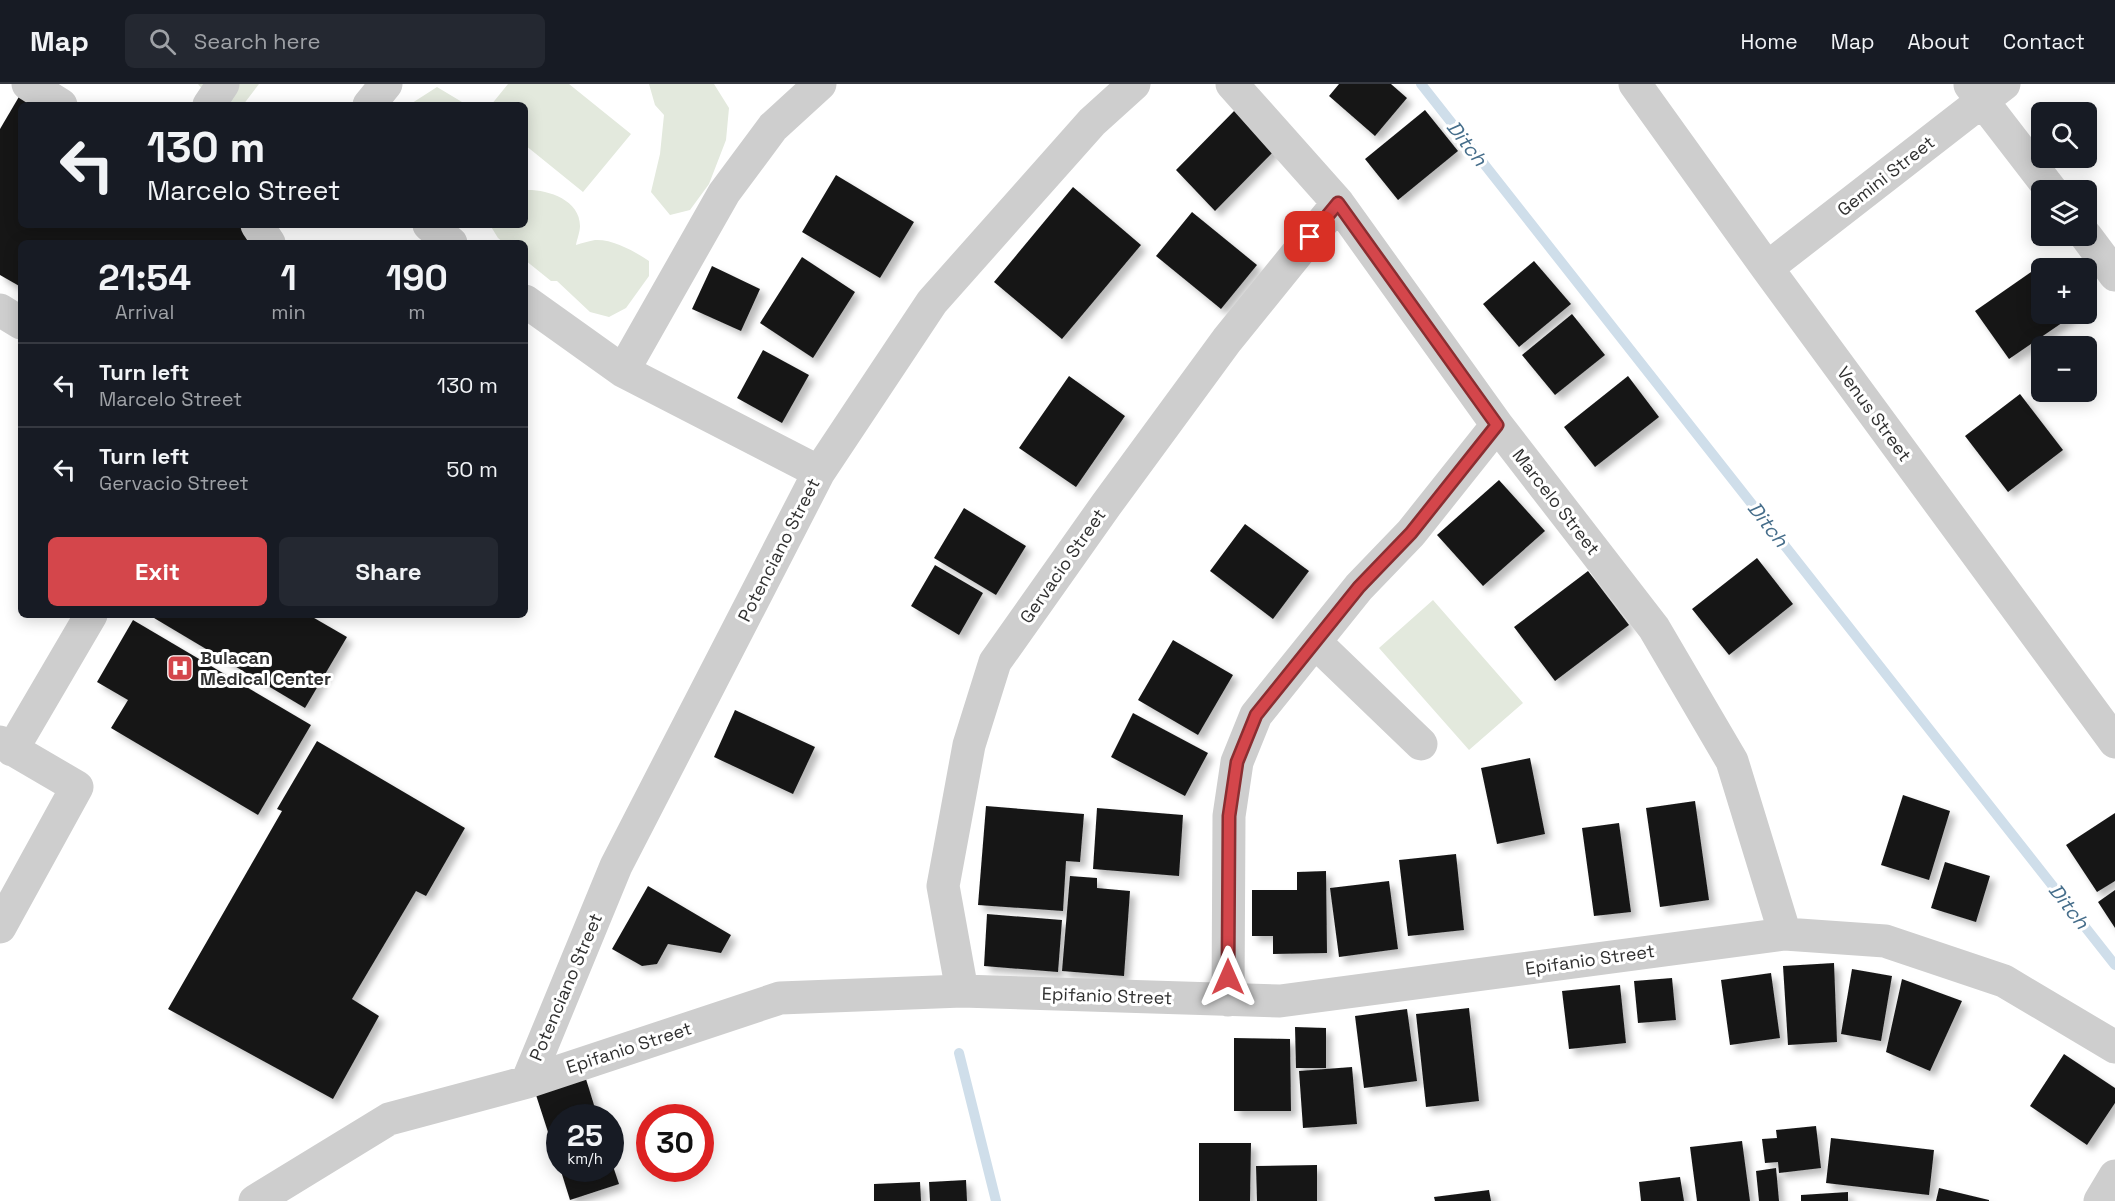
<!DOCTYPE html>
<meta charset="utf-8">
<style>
:root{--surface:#171b24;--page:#242831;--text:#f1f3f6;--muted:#9ea1a6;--line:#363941;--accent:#d4464b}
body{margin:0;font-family:"Space Grotesk",sans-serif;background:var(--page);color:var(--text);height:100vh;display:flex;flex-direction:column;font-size:22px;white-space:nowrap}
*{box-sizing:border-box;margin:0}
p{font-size:20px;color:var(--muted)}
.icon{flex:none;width:33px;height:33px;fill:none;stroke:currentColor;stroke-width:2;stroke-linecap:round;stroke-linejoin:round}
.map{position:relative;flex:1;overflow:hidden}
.details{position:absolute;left:18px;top:156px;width:510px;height:378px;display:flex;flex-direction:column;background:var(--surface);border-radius:9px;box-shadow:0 3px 15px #0003}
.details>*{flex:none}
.hud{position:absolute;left:18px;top:18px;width:510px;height:126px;border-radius:9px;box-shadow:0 3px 15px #0003;background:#171b24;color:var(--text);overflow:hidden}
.controls{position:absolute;left:2031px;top:18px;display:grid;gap:12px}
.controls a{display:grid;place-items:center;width:66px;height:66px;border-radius:9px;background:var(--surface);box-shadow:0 3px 15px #0003;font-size:30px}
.speed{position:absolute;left:546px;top:1020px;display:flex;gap:12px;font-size:30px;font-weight:700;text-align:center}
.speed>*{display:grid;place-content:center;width:78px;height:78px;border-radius:50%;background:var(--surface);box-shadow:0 3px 15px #0003;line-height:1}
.speed small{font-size:15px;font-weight:400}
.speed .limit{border:9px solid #d22;background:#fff;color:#111}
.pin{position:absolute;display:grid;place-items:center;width:51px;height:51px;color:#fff;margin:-26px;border-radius:12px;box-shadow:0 3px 9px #0006}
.me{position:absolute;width:66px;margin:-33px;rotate:0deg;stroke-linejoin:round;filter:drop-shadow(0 0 4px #0008)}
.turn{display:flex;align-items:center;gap:21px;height:126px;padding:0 30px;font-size:27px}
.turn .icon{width:78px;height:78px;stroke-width:2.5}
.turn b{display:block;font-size:42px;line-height:51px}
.eta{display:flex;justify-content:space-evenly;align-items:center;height:102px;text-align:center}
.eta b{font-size:36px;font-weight:600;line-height:42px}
.action{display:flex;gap:12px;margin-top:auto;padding:12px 30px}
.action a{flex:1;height:69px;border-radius:9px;background:var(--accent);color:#fff;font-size:24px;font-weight:600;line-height:69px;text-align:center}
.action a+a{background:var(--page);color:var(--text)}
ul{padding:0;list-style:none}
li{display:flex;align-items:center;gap:18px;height:84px;padding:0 30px;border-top:2px solid var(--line)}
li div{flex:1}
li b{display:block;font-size:22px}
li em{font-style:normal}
header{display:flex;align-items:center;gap:36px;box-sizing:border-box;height:84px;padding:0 30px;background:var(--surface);border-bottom:2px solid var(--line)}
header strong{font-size:28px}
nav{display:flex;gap:33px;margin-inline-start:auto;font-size:21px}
.search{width:420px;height:54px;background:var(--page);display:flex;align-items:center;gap:15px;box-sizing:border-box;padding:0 21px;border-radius:9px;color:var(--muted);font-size:22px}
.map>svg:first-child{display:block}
.green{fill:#e3e9dd}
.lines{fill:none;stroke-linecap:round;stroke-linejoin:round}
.stream{stroke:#cfdeea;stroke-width:10}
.building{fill:#181818;filter:url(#shadow)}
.minor{stroke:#cecece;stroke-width:33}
.route-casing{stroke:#8a2e31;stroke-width:15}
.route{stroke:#d4464b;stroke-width:10}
.labels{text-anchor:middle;stroke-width:6;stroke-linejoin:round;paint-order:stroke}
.street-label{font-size:18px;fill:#313131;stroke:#fff}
.poi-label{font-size:18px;font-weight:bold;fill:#313131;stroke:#fff;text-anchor:start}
.water-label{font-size:20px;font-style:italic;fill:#466e8b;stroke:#fff}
</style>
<header>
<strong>Map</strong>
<div class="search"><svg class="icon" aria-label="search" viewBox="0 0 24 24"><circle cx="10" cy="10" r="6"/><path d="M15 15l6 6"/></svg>Search here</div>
<nav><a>Home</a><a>Map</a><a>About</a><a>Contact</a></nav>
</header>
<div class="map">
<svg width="2115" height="1117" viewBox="0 0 2115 1117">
<defs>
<filter id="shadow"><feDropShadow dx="5.5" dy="5.5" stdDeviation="3" flood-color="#0004"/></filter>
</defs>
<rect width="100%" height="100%" fill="#fff"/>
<path class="green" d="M198,0H259L243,21L214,19Z
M508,0H569L631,50L583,108L525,61V21H491Z
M649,0H714L729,24L726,56L709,100L690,126L670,131L651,108L660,70L664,31L655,21Z
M437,3L467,21H409Z
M525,106C546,105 580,115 580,142C580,148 577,155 576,161C582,159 589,157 595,156C613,155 634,167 649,177V192L626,224L609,233L590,228L557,197H551L525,176V159H504L498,154L490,141H525Z
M1433,516L1523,619L1469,666L1379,564Z"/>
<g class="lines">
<path class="stream" d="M1421,0L2115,881
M959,969L996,1117"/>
</g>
<path class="building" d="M1339,0H1391L1407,14L1375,52L1329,12Z
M20,11L38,21H21V141H242L257,159H21V203L0,191V45Z
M1236,25L1276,65L1215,127L1176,86Z
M1425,26L1458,67L1398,116L1365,75Z
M836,91L914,138L880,194L802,148Z
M1073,103L1141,161L1062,255L994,198Z
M1192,128L1257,181L1221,225L1156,172Z
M802,173L855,208L813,274L760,239Z
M1534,177L1571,220L1519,263L1483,220Z
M2041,181L2043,184H2042V230H2075L2009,275L1975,227Z
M712,182L760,205L741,247L692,225Z
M1572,230L1605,271L1555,311L1522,271Z
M763,266L809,291L782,339L737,314Z
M1069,292L1125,332L1076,403L1019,364Z
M1628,292L1659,333L1595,383L1564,343Z
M2020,310L2063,366L2008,408L1965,352Z
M1499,396L1545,447L1483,502L1437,451Z
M964,424L1026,462L996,511L934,474Z
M1245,440L1309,487L1273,535L1210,487Z
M1757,474L1793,520L1729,571L1692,525Z
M935,481L983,509L959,551L911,522Z
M1588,487L1629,541L1555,597L1514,543Z
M149,531H309L347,553L305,624Z
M133,536L311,641L258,731L111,644L128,616L97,598Z
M1173,556L1233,591L1198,651L1138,616Z
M735,626L815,663L793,710L714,673Z
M1133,629L1208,669L1185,712L1111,673Z
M317,657L465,744L426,812L416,807L352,915L379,932L333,1015L168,925L282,727L277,725Z
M1530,674L1545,750L1497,760L1481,684Z
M1903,711L1950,727L1929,796L1881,781Z
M1695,717L1709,816L1660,823L1646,724Z
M986,722L1084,730L1080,778L1066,777L1063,827L978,821Z
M1097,724L1183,731L1179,792L1093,785Z
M2115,729V797L2097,808L2066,761Z
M1619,739L1631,828L1594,832L1582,744Z
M1456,770L1464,846L1408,852L1399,776Z
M1945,778L1990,792L1976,838L1931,824Z
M1326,787L1327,869L1273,870V852H1252V806H1297V788Z
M1070,792L1097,794V804L1130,807L1124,892L1062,887Z
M1389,797L1398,865L1339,873L1330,804Z
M648,802L731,851L721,869L668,860L657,880L642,882L612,865Z
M2115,806V844L2098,818Z
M987,830L1062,836L1058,888L984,882Z
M1834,879L1837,958L1788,961L1783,882Z
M1852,885L1892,892L1881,957L1841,950Z
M1771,889L1780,954L1730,961L1721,896Z
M1672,894L1676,936L1638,939L1634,897Z
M1902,895L1962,917L1930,987L1886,968Z
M1620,901L1626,959L1569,965L1562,907Z
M1469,924L1479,1017L1426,1023L1416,930Z
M1407,925L1417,997L1364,1004L1355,932Z
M1295,943L1326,944V984H1296Z
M1234,954L1290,955L1291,1027H1234Z
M2064,970L2115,1004V1019L2087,1061L2030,1022Z
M1352,983L1357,1040L1303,1044L1299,987Z
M586,995L598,1034H560L559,1082L536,1011Z
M1816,1042L1821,1084L1779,1089L1778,1078L1765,1079L1762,1055L1777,1054L1776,1046Z
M1831,1054L1934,1066L1929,1111L1826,1099Z
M1742,1057L1750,1117H1697L1690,1063Z
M1199,1059H1251L1250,1117H1199Z
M611,1076L619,1100L570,1116L560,1084H610Z
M1317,1081V1117H1257L1256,1082Z
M1776,1084L1779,1117H1759L1756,1087Z
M1680,1093L1684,1117H1641L1639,1098Z
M966,1096L967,1117H930L929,1098Z
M920,1098L921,1117H874V1100Z
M1939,1104L1989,1116V1117H1936Z
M1489,1106L1491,1117H1435L1434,1113Z
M1848,1108V1117H1801V1111Z"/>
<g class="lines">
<path class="minor" d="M28,0L61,21
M1232,0L1338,119L1497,341L1654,544L1732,677L1785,850
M1635,0L1767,184L2115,658
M1970,1L2051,106
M209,21L223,0
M369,21L386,0
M257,141L269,159
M429,141L451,159
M2086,152L2115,191
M1767,184L2004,0
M525,217L623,287L819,388
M0,226L21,239
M623,287L724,109L773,43L820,0
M1315,558L1421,660
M0,658L77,703L0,843
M12,666L91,531
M962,907L943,802L969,661L995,578L1106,421L1227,256L1338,119
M1228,916L1229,732L1237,678L1256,631L1359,503L1411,449L1497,341
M527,998L616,782L819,388L932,218L1092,38L1134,0
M255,1117L389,1035L527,998L780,914L962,907L1280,917L1785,850L1885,857L2004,897L2115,963
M2100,1117L2115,1092"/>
</g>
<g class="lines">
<g class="route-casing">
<path id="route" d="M1228,893L1229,732L1237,678L1256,631L1359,503L1411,449L1497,341L1338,119L1310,153"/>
</g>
<use href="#route" class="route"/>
</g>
<defs>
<g id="hospital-square" transform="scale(1.35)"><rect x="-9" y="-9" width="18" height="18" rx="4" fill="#d4464b" stroke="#fff"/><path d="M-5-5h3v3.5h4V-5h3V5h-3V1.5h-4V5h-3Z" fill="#fff"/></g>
</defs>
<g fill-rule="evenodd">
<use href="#hospital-square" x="180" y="584"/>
</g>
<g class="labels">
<g class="street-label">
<text transform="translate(1886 92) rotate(-38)" y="6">Gemini Street</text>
<text transform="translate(1874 330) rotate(54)" y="6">Venus Street</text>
<text transform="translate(1556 418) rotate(52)" y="6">Marcelo Street</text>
<text transform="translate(779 466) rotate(-63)" y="6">Potenciano Street</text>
<text transform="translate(1063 482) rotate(-55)" y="6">Gervacio Street</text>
<text transform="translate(1590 876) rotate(-8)" y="6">Epifanio Street</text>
<text transform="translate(566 903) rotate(-67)" y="6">Potenciano Street</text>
<text transform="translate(1107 912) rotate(2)" y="6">Epifanio Street</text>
<text transform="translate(629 964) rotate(-18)" y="6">Epifanio Street</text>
</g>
<g class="poi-label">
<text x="200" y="580">Bulacan<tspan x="200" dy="21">Medical Center</tspan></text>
</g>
<g class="water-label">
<text transform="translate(1467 59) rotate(52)" y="7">Ditch</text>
<text transform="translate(1768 440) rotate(52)" y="7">Ditch</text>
<text transform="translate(2069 822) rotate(52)" y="7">Ditch</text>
</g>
</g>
</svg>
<div class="controls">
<a><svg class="icon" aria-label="search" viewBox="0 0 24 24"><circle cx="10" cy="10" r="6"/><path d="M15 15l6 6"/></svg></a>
<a><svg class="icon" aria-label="layers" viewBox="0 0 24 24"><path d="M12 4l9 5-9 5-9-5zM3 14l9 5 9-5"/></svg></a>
<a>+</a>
<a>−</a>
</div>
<div class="speed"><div>25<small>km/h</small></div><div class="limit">30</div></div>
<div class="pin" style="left:1310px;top:153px;background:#d93025"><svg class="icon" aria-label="arrive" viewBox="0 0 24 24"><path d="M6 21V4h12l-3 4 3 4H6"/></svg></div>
<svg class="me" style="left:1228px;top:893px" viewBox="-20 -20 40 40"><path d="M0-17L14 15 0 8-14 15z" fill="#d4464b" stroke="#fff" stroke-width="4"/></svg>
<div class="hud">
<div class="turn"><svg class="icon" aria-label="left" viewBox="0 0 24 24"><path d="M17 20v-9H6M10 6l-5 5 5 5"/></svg><div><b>130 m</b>Marcelo Street</div></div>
</div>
<section class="details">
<div class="eta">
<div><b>21:54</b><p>Arrival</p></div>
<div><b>1</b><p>min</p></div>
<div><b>190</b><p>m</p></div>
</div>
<ul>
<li><svg class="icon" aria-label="left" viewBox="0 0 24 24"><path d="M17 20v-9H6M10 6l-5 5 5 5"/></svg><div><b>Turn left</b><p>Marcelo Street</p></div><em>130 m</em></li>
<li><svg class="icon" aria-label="left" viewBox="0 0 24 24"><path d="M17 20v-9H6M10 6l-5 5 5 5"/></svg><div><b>Turn left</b><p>Gervacio Street</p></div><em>50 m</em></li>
</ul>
<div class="action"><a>Exit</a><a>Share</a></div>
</section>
</div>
